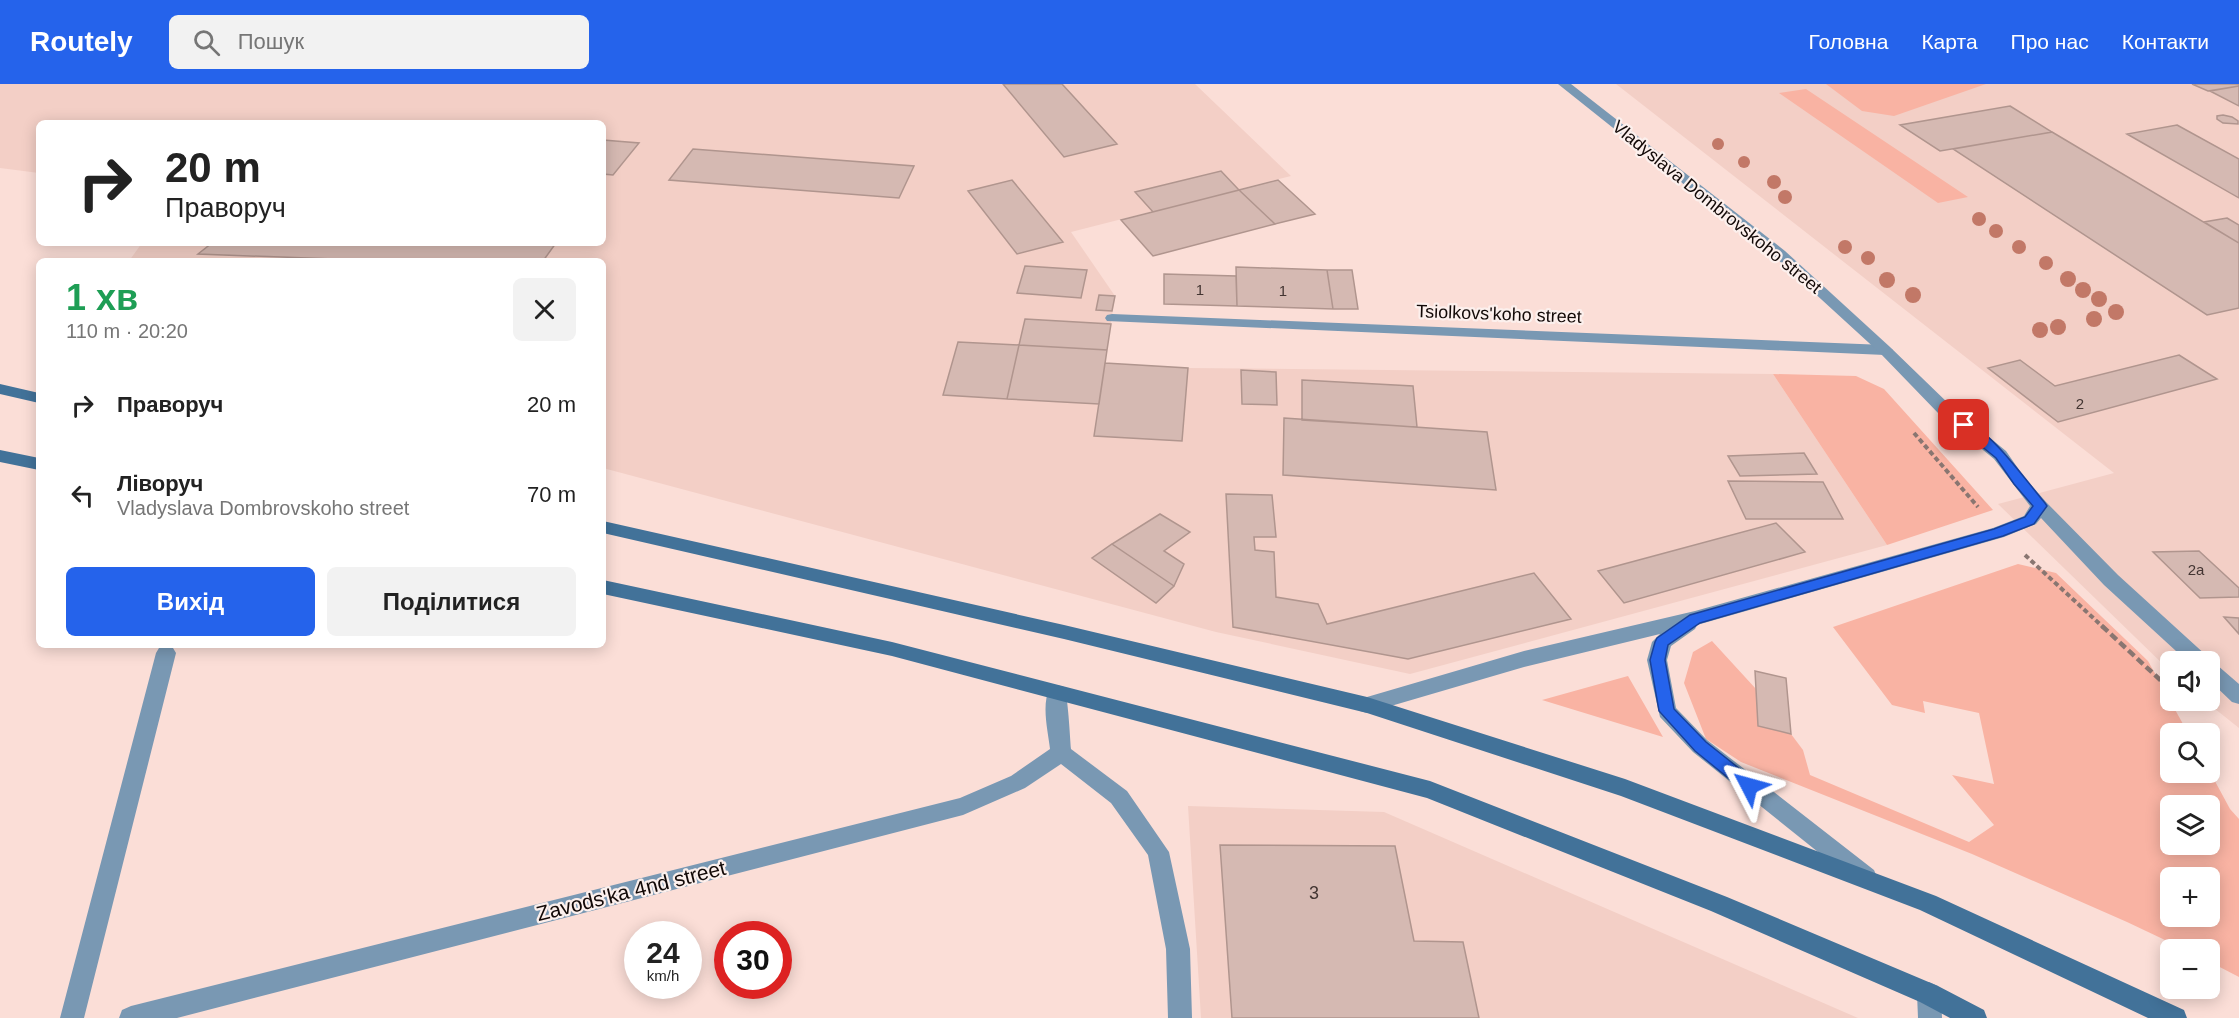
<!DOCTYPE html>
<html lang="uk">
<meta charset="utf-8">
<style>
:root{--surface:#fff;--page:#f2f2f2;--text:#222;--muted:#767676;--accent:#2563eb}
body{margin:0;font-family:Arial,sans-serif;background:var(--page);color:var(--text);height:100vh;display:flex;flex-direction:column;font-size:22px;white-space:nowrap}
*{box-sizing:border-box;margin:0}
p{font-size:20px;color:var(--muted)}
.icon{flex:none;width:33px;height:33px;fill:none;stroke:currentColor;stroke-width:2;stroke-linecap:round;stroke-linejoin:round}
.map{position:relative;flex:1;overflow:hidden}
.sheet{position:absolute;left:36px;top:174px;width:570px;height:390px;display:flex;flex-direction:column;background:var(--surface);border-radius:9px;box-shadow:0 3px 15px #0003}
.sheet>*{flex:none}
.hud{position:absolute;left:36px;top:36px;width:570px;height:126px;border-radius:9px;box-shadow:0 3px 15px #0003;background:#fff;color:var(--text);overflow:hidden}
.controls{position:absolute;left:2160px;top:567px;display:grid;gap:12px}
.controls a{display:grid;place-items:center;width:60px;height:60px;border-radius:9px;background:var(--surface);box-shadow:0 3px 15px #0003;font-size:30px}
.speed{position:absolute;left:624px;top:837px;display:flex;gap:12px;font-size:30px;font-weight:700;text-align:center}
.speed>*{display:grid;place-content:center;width:78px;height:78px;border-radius:50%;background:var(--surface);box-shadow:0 3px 15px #0003;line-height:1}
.speed small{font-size:15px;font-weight:400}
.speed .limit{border:9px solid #d22;background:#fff;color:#111}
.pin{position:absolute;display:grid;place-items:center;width:51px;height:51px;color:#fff;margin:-26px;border-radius:12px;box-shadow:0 3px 9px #0006}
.me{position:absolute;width:66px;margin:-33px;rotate:309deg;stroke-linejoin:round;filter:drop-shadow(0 0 4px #0008)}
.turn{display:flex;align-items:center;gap:21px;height:126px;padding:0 30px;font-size:27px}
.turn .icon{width:78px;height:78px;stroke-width:2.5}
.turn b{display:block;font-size:42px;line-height:51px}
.round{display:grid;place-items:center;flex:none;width:63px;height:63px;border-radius:9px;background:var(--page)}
.summary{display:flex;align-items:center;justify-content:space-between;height:102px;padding:0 30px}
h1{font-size:36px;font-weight:700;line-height:45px;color:#1e9e55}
.primary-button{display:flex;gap:12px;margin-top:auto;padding:12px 30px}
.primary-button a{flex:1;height:69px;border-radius:9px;background:var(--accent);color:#fff;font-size:24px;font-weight:700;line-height:69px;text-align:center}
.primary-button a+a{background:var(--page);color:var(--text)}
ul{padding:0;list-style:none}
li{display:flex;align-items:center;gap:18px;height:90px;padding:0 30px}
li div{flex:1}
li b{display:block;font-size:22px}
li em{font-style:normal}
header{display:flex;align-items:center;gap:36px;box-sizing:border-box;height:84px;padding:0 30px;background:var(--accent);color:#fff}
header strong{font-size:28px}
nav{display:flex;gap:33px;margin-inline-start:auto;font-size:21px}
.search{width:420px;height:54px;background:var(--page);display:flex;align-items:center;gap:15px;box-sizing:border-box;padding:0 21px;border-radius:9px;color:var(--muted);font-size:22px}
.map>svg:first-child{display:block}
.built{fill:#f3cfc6}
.green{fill:#f9b3a3;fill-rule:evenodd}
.building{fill:#d5b9b2;stroke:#b0958e;stroke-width:1.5}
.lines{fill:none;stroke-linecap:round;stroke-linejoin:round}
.path-far1{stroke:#897671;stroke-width:4;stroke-dasharray:5 3;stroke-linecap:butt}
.path{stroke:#897671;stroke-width:4.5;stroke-dasharray:8 4;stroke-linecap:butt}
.lane{fill:#7998b3;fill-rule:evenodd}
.street{fill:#7998b3;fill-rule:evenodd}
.secondary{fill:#427299;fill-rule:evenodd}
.tree{fill:#c27867}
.route{fill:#2563eb;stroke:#184099;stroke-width:1.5}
.labels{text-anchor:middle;stroke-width:4.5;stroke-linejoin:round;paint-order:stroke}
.number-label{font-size:15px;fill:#433532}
.street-label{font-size:18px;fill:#120907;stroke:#fcf0ed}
.near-number-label{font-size:18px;fill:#433532}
.near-street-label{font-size:21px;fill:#120907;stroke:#fcf0ed}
</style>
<header>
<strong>Routely</strong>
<div class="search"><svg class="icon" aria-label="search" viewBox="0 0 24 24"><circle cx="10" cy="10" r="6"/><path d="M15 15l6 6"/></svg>Пошук</div>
<nav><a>Головна</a><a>Карта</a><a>Про нас</a><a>Контакти</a></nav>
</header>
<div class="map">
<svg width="2239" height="934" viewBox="0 0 2239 934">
<rect width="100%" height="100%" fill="#fbded7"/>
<path class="built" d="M0,0H1195L1291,92L1071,148L1115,212L1105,279L1188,284L1773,290L1887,461L1410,590L1216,548L603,384V177H129L142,159H603V39H39V89L0,84Z
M1616,0H2239V644L2205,617L2210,616V578H2170V587L1998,420L2114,389Z
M1188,722L1384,728L1858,934H1201Z"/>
<path class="green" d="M1826,0H1986L1894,32L1862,27Z
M1806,5L1968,113L1938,119L1779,9Z
M1773,290L1856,292L1884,305L1993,426L1887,461Z
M2018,480L2056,489L2148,577L2188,649L2170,650V688H2210L2230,725L2239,735V893L2210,878V866L2184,865L2127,838L1972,770L1741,678L1706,655L1684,599L1693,568L1712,557L1756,605L1759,642L1791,650L1803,666L1810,691L1969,758L1994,741L1952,691L1994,700L1979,629L1923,617L1925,629L1892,621L1833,543ZM2170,722H2210V760H2170ZM2170,794H2210V832H2170Z
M1628,592L1663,653L1542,616Z"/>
<path class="building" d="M1003,0H1062L1117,60L1064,73Z
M2192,0H2238L2239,2L2208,7Z
M2239,2V22L2210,7Z
M2010,22L2052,48L1940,67L1900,41Z
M2223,31L2232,33L2238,37V40L2223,39L2217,35V32Z
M2177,41L2239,75V114L2127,50Z
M2052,48L2239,159V224L2207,231L1953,65Z
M603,56L639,59L613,91L603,90Z
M693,65L914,82L899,114L669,96Z
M1221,87L1239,106L1153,128L1135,108Z
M1012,96L1063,158L1017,170L968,107Z
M1278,96L1315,130L1275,140L1239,106Z
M1239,106L1275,140L1153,172L1121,136Z
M2227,134L2239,141V159L2204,138Z
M212,159H556L543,177H388L198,170Z
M1025,182L1087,186L1081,214L1017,209Z
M1236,183L1327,186L1333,225L1237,222Z
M1327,186H1352L1358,225H1333Z
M1164,190L1236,192L1237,222L1164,220Z
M1099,211L1115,212L1112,227L1096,226Z
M1025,235L1111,240L1107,266L1019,261Z
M958,258L1019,261L1007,315L943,311Z
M1019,261L1107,266L1099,320L1007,315Z
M2179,271L2217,295L2058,338L1988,284L2020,276L2055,302Z
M1105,279L1188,284L1182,357L1094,352Z
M1241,286L1276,288L1277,321L1242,320Z
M1302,296L1413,302L1417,343L1302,336Z
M1284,334L1487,348L1496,406L1283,391Z
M1804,369L1817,390L1740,392L1728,372Z
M1728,397L1823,398L1843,435H1746Z
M1226,410L1272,411L1276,453H1254L1255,466L1274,468L1276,513L1318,520L1327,540L1534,489L1571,535L1408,575L1233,543Z
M1160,430L1190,448L1164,467L1184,480L1174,502L1112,460Z
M1776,439L1805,468L1624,519L1598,487Z
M1112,460L1174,502L1156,519L1092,474Z
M2199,467L2239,504V513L2200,514L2153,468Z
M2224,533L2239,534V550Z
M1755,587L1786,594L1791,650L1758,642Z
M1220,761L1395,762L1414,857L1463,858L1479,934H1232Z"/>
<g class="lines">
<path class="path-far1" d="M1914,349L1978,423
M2025,471L2103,543"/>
<path class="path" d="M2102,542L2170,605
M2184,616L2189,621"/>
<path class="lane" d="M1112,230L1885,261L1893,266L1885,271L1107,237L1105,234L1107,231Z
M1929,898L1938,902L1941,910L1942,934H1918L1917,910L1920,902Z"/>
<path class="street" d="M1558,0H1571L1785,167L1890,263L1951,322L2006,367L2024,393L2046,418L2118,491L2208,573L2211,578L2217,581L2239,600V620L2232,618L2210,597V578H2188L2104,501L2041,434L2036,440L2004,453L1697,541L1695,545L1671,562L1667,576L1676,624L1707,656L1874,786L1877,793L1874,800L1866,803L1858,800L1693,668L1660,633L1647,576L1652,558L1660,550L1524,583L1367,629L1360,627L1357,621L1360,615L1367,613L1524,567L1695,527L1993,444L2024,432L2030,422L1994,375L1939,330L1880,269L1775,173Z
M166,561L173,564L176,569L84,934H60L156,569L159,564Z
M1057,601L1064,603C1068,611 1070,653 1071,665L1127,707L1169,768L1190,865L1192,934H1168L1166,865L1148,771L1111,719L1061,680L1025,704L963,731L177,934H119L122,926L131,922L960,714L1011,692L1050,665C1048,647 1041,621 1050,603Z"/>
<path class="secondary" d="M0,300L39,309V319L0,310Z
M0,366L39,374V386L0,378Z
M603,437L1064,541L1367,613L1625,695L1936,812L2184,926L2187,934H2148L1920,826L1621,712L1367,629L1064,555L603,449Z
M603,496L892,558L1430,697L1727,813L1938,902L1984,926L1987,934H1950L1920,918L1711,827L1427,714L892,572L603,510Z"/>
</g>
<g class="tree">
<circle cx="1718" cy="60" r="6"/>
<circle cx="1744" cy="78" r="6"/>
<circle cx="1774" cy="98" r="7"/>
<circle cx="1785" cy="113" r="7"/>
<circle cx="1979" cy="135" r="7"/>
<circle cx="1996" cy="147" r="7"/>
<circle cx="1845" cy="163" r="7"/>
<circle cx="2019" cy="163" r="7"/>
<circle cx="1868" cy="174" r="7"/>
<circle cx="2046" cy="179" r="7"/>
<circle cx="2068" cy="195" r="8"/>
<circle cx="1887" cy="196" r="8"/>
<circle cx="2083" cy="206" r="8"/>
<circle cx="1913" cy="211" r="8"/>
<circle cx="2099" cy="215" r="8"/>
<circle cx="2116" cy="228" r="8"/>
<circle cx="2094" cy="235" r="8"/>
<circle cx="2058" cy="243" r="8"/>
<circle cx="2040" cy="246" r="8"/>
</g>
<path class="route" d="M1964,337C1991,346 2026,397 2045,419L2047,422L2034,440L2003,452L1700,539L1668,561L1665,576L1674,625L1706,658L1755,697L1757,702L1755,706L1749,708L1743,706L1695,667L1659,627L1650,576L1655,558L1657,554L1690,531L1994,445L2025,433L2033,422L2014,400L1996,374L1959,344L1957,341Z"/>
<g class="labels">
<g class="number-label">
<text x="1200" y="211">1</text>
<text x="1283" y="212">1</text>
<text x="2080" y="325">2</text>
<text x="2196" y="491">2а</text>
</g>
<g class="street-label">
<text transform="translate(1717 123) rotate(39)" y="6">Vladyslava Dombrovskoho street</text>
<text transform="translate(1499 230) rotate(2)" y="6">Tsiolkovs'koho street</text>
</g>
<g class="near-number-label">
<text x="1314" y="815">3</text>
</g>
<g class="near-street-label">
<text transform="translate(631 807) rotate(-14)" y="7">Zavods'ka 4nd street</text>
</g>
</g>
</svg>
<div class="controls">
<a><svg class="icon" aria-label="sound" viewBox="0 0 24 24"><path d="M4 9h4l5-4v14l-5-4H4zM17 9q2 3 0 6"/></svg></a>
<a><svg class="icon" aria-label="search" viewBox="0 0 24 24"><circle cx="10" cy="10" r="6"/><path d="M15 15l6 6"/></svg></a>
<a><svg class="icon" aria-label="layers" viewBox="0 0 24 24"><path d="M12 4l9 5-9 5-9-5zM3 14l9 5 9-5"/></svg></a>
<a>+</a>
<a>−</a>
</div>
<div class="speed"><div>24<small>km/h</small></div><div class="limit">30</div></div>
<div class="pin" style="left:1964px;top:341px;background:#d93025"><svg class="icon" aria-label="arrive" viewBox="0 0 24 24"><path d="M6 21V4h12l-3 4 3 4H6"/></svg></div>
<svg class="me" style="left:1749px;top:702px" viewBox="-20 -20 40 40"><path d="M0-17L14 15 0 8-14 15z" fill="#2563eb" stroke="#fff" stroke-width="4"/></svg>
<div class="hud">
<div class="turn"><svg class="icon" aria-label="right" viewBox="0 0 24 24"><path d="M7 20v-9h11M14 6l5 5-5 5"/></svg><div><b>20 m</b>Праворуч</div></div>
</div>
<section class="sheet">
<div class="summary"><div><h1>1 хв</h1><p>110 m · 20:20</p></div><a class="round"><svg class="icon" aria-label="close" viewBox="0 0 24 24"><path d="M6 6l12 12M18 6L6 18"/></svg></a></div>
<ul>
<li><svg class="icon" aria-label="right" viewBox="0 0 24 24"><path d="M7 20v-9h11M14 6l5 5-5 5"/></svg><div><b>Праворуч</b></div><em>20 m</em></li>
<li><svg class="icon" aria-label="left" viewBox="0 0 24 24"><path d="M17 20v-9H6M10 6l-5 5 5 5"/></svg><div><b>Ліворуч</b><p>Vladyslava Dombrovskoho street</p></div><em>70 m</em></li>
</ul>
<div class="primary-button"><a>Вихід</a><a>Поділитися</a></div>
</section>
</div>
